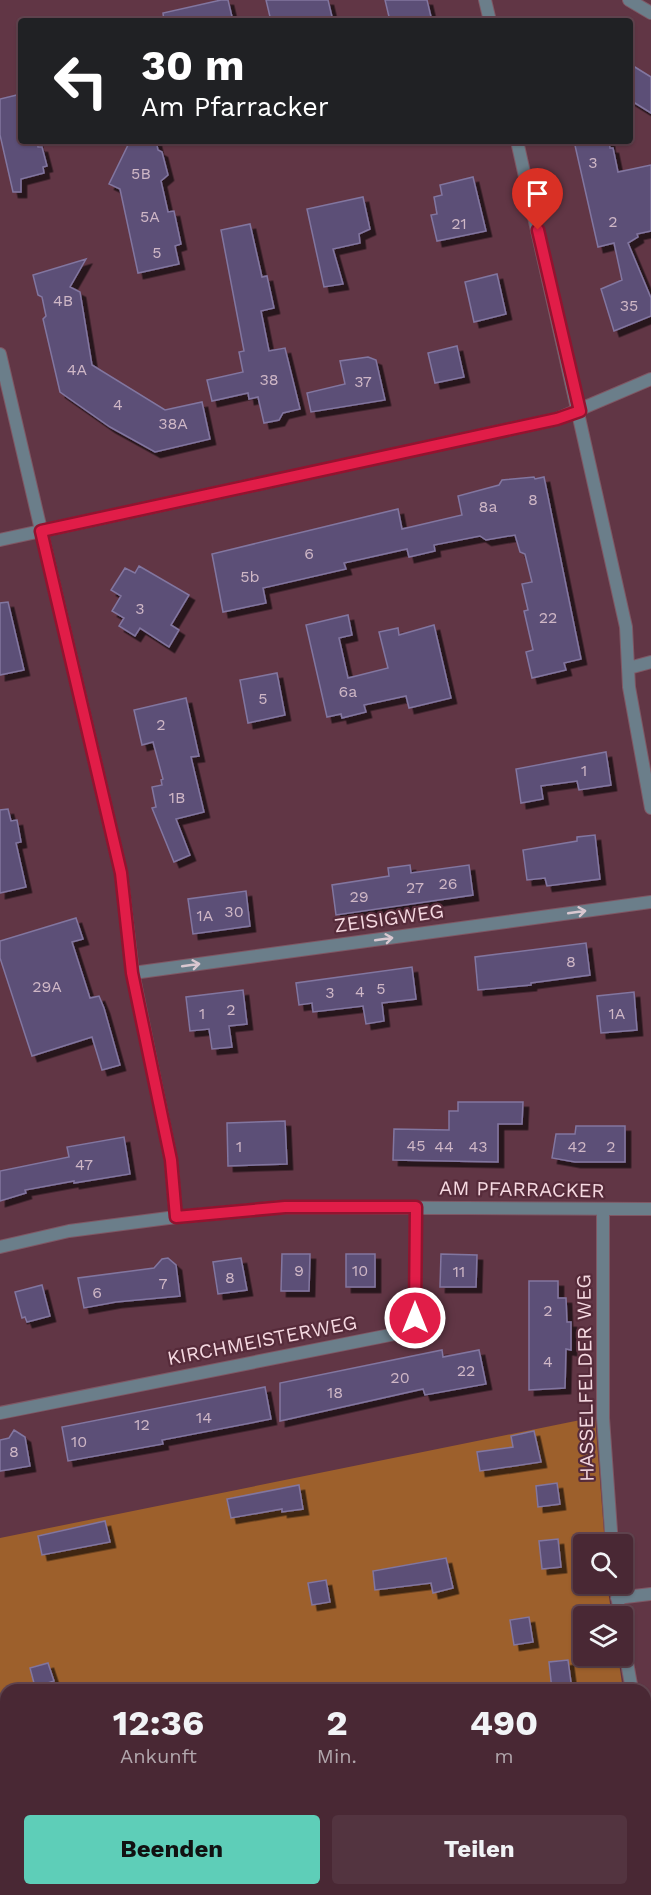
<!DOCTYPE html>
<html lang="de">
<style>
:root{--surface:#492834;--page:#533440;--text:#f1f3f6;--muted:#b1a6ac;--line:#61444f;--accent:#5eceb8}
body{margin:0;font-family:"Work Sans",sans-serif;background:var(--page);color:var(--text);height:100vh;display:flex;flex-direction:column;font-size:22px;white-space:nowrap}
*{box-sizing:border-box;margin:0}
p{font-size:20px;color:var(--muted)}
.icon{flex:none;width:33px;height:33px;fill:none;stroke:currentColor;stroke-width:2;stroke-linecap:round;stroke-linejoin:round}
.map{position:relative;flex:1;overflow:hidden}
.details{position:absolute;left:0px;top:1684px;width:651px;height:212px;display:flex;flex-direction:column;background:var(--surface);border-radius:18px 18px 0 0;box-shadow:0 2px 4px #0004,0 0 0 2px var(--line)}
.details>*{flex:none}
.banner{position:absolute;left:18px;top:18px;width:615px;height:126px;border-radius:6px;box-shadow:0 2px 4px #0004,0 0 0 2px var(--line);background:#202124;color:#fff;overflow:hidden}
.tools{position:absolute;left:573px;top:1534px;display:grid;gap:12px}
.tools a{display:grid;place-items:center;width:60px;height:60px;border-radius:6px;background:var(--surface);box-shadow:0 2px 4px #0004,0 0 0 2px var(--line);font-size:30px}
.pin{position:absolute;display:grid;place-items:center;width:51px;height:51px;color:#fff;margin:-62px -26px;border-radius:50% 50% 50% 0;rotate:-45deg;box-shadow:0 0 6px #0007}
.pin .icon{rotate:45deg}
.me{position:absolute;width:66px;margin:-33px;rotate:0deg;stroke-linejoin:round;filter:drop-shadow(0 0 4px #0008)}
.turn{display:flex;align-items:center;gap:21px;height:126px;padding:0 24px;font-size:27px}
.turn .icon{width:78px;height:78px;stroke-width:2.5}
.turn b{display:block;font-size:42px;line-height:51px}
.eta{display:flex;justify-content:space-evenly;align-items:center;height:102px;text-align:center}
.eta b{font-size:36px;font-weight:700;line-height:42px}
.cta{display:flex;gap:12px;margin-top:auto;padding:12px 24px}
.cta a{flex:1;height:69px;border-radius:6px;background:var(--accent);color:#111;font-size:24px;font-weight:700;line-height:69px;text-align:center}
.cta a+a{background:var(--page);color:var(--text)}
.map>svg:first-child{display:block}
.green{fill:#9d602c}
.building{fill:#5c5077;stroke:#8276a0;stroke-width:1.5;filter:url(#shadow)}
.lines{fill:none;stroke-linecap:round;stroke-linejoin:round}
.street-casing{stroke:#7f5764;stroke-width:14}
.street{stroke:#6b7e8a;stroke-width:12}
.oneway{stroke:#d9c7d0}
.route-casing{stroke:#92132f;stroke-width:15}
.route{stroke:#e11d48;stroke-width:10}
.labels{text-anchor:middle;stroke-width:4.5;stroke-linejoin:round;paint-order:stroke}
.number-label{font-size:16px;fill:#cfb7c6}
.street-label{font-size:20px;fill:#f5d9e1;stroke:#562b3a}
</style>
<div class="map">
<svg width="651" height="1895" viewBox="0 0 651 1895">
<defs>
<filter id="shadow"><feDropShadow dx="5.5" dy="5.5" stdDeviation="0" flood-color="#0009"/></filter>
</defs>
<rect width="100%" height="100%" fill="#613645"/>
<path class="green" d="M595,1417L605,1545H584V1584H607L612,1617H584V1656H618L623,1690H6V1775L0,1768V1538Z
M0,1832L6,1838V1890H51L56,1895H0Z"/>
<path class="building" d="M221,0H228L233,21H164L163,13Z
M266,0H328L333,21H271Z
M385,0H427L432,21H390Z
M630,64L651,77V113L630,100Z
M21,94V141H37L38,147H42L47,166L43,167L44,173L21,179V192H13L0,135V99Z
M130,141H156L158,150L162,152L168,175L161,181L168,212L174,211L181,244L175,246L179,264L138,273L120,189L109,184Z
M574,141H609L610,148H613L618,172L651,165V231L637,234L638,237L628,243L651,298V316L614,331L601,289L622,280L614,243L598,247Z
M473,177L486,231L437,241L431,215L437,214L434,197L442,195L440,185Z
M363,197L370,229L359,234L360,243L333,249L343,284L324,287L307,209Z
M250,224L262,277L267,276L274,308L261,311L269,351L285,348L300,409L283,413L279,420L264,423L258,397L249,399L248,393L212,401L207,380L243,372L239,352L244,351L221,230Z
M86,259L70,287L80,292L92,365L165,410L202,402L210,439L155,452L110,427L60,392L43,319L46,316L42,297L38,295L33,275Z
M497,274L506,314L474,322L465,282Z
M457,346L464,377L435,383L428,353Z
M368,357L376,360L385,400L311,412L307,393L345,384L340,361Z
M534,477L535,479L544,477L581,659L564,663L566,670L532,678L526,652L533,650L524,611L528,610L522,584L532,582L525,554L520,552L515,535L486,540L480,536L434,545L435,551L409,557L407,549L344,563L346,569L263,588L266,603L223,612L212,554L398,509L402,529L462,515L458,496L499,485L502,480Z
M139,566L189,595L171,625L179,630L169,647L140,628L135,636L119,626L124,618L112,611L121,596L111,590L125,568L135,573Z
M8,602L24,670L0,675V603Z
M348,615L352,635L339,638L348,678L388,668L379,632L398,628L399,635L434,625L451,698L409,708L406,696L364,705L366,712L342,718L341,714L327,717L306,625Z
M277,673L285,715L248,723L240,680Z
M186,698L199,756L191,757L204,812L176,819L190,855L174,862L152,808L156,807L152,787L162,785L161,780L163,779L153,742L142,745L134,710Z
M606,752L611,785L579,790L577,781L541,786L543,799L521,803L516,769Z
M8,809L11,821L17,820L21,842L16,843L26,887L0,893V810Z
M595,835L600,879L547,886L545,878L527,880L523,850L577,841V837Z
M410,865L411,873L469,865L473,895L336,915L332,885L389,876L388,868Z
M246,891L250,926L193,934L188,899Z
M76,918L83,939L72,942L90,998L99,996L104,1008L120,1065L102,1070L92,1037L32,1056L0,958V941Z
M586,943L590,975L531,983V985L478,990L475,957Z
M412,967L416,999L382,1003L384,1021L366,1024L363,1006L313,1012L312,1003L299,1005L296,983Z
M243,990L247,1024L229,1026L232,1047L212,1049L209,1029L190,1031L186,997Z
M634,992L637,1030L601,1033L597,996Z
M458,1102H523L522,1124H498V1162L393,1160L394,1129L449,1130V1111H458Z
M285,1121L287,1164L228,1166L227,1123Z
M576,1126H625V1162H575L552,1158L556,1134H575Z
M124,1137L130,1174L74,1183V1181L25,1190L26,1193L0,1201V1171L69,1157L67,1147Z
M282,1254H310L309,1291H281Z
M346,1254H375V1287H346Z
M441,1254L477,1255L476,1287H440Z
M168,1258L176,1265L180,1296L116,1302L84,1308L78,1278L154,1268L162,1259Z
M241,1258L247,1290L218,1294L213,1262Z
M529,1281H558V1298H566L567,1322H571V1350L566,1349L565,1388L529,1390Z
M42,1285L50,1316L27,1322L25,1317L22,1318L15,1292Z
M442,1350L443,1357L479,1350L486,1384L425,1395L423,1389L280,1421V1383Z
M265,1387L271,1419L162,1440L163,1444L68,1461L62,1427Z
M14,1430L25,1437L30,1466L0,1471V1440L9,1438Z
M534,1431L541,1462L480,1471L477,1452L513,1447L511,1436Z
M557,1483L560,1504L538,1507L536,1486Z
M299,1485L303,1509L282,1512V1509L231,1518L227,1499Z
M105,1521L110,1542L42,1555L38,1536Z
M558,1539L561,1567L542,1569L539,1541Z
M446,1558L453,1588L433,1593L431,1583L375,1590L373,1571Z
M326,1580L330,1602L312,1605L308,1583Z
M529,1617L533,1642L514,1645L510,1620Z
M568,1660L572,1690H552L549,1662Z
M48,1663L54,1681L35,1687L30,1668Z"/>
<g class="lines">
<g class="street-casing">
<path id="street" d="M485,0L490,21
M629,0L651,13
M517,141L626,627L629,687L651,808
M0,354L121,873L133,973L171,1160L176,1217
M0,540L557,419L651,379
M629,668L651,662
M133,973L651,902
M603,1209V1418L612,1545
M0,1247L69,1231L176,1217L285,1207L651,1209
M0,1413L405,1332L415,1319L416,1207
M616,1584L620,1617
M617,1598L651,1594
M622,1635L632,1690
M645,1760L651,1787
M0,1798L6,1805
M85,1890L90,1895
M425,1890L429,1895"/>
</g>
<use href="#street" class="street"/>
</g>
<defs><path id="oneway-shaft" d="M-6 0H5M1.5-3L5.5 0L1.5 3" fill="none" stroke-width="1.6" stroke-linecap="round" stroke-linejoin="round" transform="scale(1.5)"/></defs>
<g class="oneway">
<use href="#oneway-shaft" transform="translate(577 912) rotate(-8)"/>
<use href="#oneway-shaft" transform="translate(384 939) rotate(-8)"/>
<use href="#oneway-shaft" transform="translate(191 965) rotate(-8)"/>
</g>
<g class="lines">
<g class="route-casing">
<path id="route" d="M415,1318L416,1207H285L176,1217L171,1160L132,973L121,873L41,531L557,419L580,411L538,230"/>
</g>
<use href="#route" class="route"/>
</g>
<g class="labels">
<g class="number-label">
<text x="593" y="168">3</text>
<text x="141" y="179">5B</text>
<text x="150" y="222">5A</text>
<text x="613" y="227">2</text>
<text x="459" y="229">21</text>
<text x="157" y="258">5</text>
<text x="63" y="306">4B</text>
<text x="629" y="311">35</text>
<text x="77" y="375">4A</text>
<text x="269" y="385">38</text>
<text x="363" y="387">37</text>
<text x="118" y="410">4</text>
<text x="173" y="429">38A</text>
<text x="533" y="505">8</text>
<text x="488" y="512">8a</text>
<text x="309" y="559">6</text>
<text x="250" y="582">5b</text>
<text x="140" y="614">3</text>
<text x="548" y="623">22</text>
<text x="348" y="697">6a</text>
<text x="263" y="704">5</text>
<text x="161" y="730">2</text>
<text x="584" y="776">1</text>
<text x="177" y="803">1B</text>
<text x="448" y="889">26</text>
<text x="415" y="893">27</text>
<text x="359" y="902">29</text>
<text x="234" y="917">30</text>
<text x="205" y="921">1A</text>
<text x="571" y="967">8</text>
<text x="47" y="992">29A</text>
<text x="381" y="994">5</text>
<text x="360" y="997">4</text>
<text x="330" y="998">3</text>
<text x="231" y="1015">2</text>
<text x="202" y="1019">1</text>
<text x="617" y="1019">1A</text>
<text x="416" y="1151">45</text>
<text x="239" y="1152">1</text>
<text x="444" y="1152">44</text>
<text x="478" y="1152">43</text>
<text x="577" y="1152">42</text>
<text x="611" y="1152">2</text>
<text x="84" y="1170">47</text>
<text x="299" y="1276">9</text>
<text x="360" y="1276">10</text>
<text x="459" y="1277">11</text>
<text x="230" y="1283">8</text>
<text x="163" y="1289">7</text>
<text x="97" y="1298">6</text>
<text x="548" y="1316">2</text>
<text x="548" y="1367">4</text>
<text x="466" y="1376">22</text>
<text x="400" y="1383">20</text>
<text x="335" y="1398">18</text>
<text x="204" y="1423">14</text>
<text x="142" y="1430">12</text>
<text x="79" y="1447">10</text>
<text x="14" y="1457">8</text>
</g>
<g class="street-label">
<text transform="translate(389 918) rotate(-8)" y="7">ZEISIGWEG</text>
<text transform="translate(522 1189) rotate(1)" y="7">AM PFARRACKER</text>
<text transform="translate(262 1340) rotate(-11)" y="7">KIRCHMEISTERWEG</text>
<text transform="translate(585 1378) rotate(-91)" y="7">HASSELFELDER WEG</text>
</g>
</g>
</svg>
<div class="tools">
<a><svg class="icon" aria-label="search" viewBox="0 0 24 24"><circle cx="10" cy="10" r="6"/><path d="M15 15l6 6"/></svg></a>
<a><svg class="icon" aria-label="layers" viewBox="0 0 24 24"><path d="M12 4l9 5-9 5-9-5zM3 14l9 5 9-5"/></svg></a>
</div>
<div class="pin" style="left:538px;top:230px;background:#d93025"><svg class="icon" aria-label="arrive" viewBox="0 0 24 24"><path d="M6 21V4h12l-3 4 3 4H6"/></svg></div>
<svg class="me" style="left:415px;top:1318px" viewBox="-20 -20 40 40"><circle r="17" fill="#e11d48" stroke="#fff" stroke-width="3"/><path d="M0-11L8 9 0 5-8 9z" fill="#fff"/></svg>
<div class="banner">
<div class="turn"><svg class="icon" aria-label="left" viewBox="0 0 24 24"><path d="M17 20v-9H6M10 6l-5 5 5 5"/></svg><div><b>30 m</b>Am Pfarracker</div></div>
</div>
<section class="details">
<div class="eta">
<div><b>12:36</b><p>Ankunft</p></div>
<div><b>2</b><p>Min.</p></div>
<div><b>490</b><p>m</p></div>
</div>
<div class="cta"><a>Beenden</a><a>Teilen</a></div>
</section>
</div>
